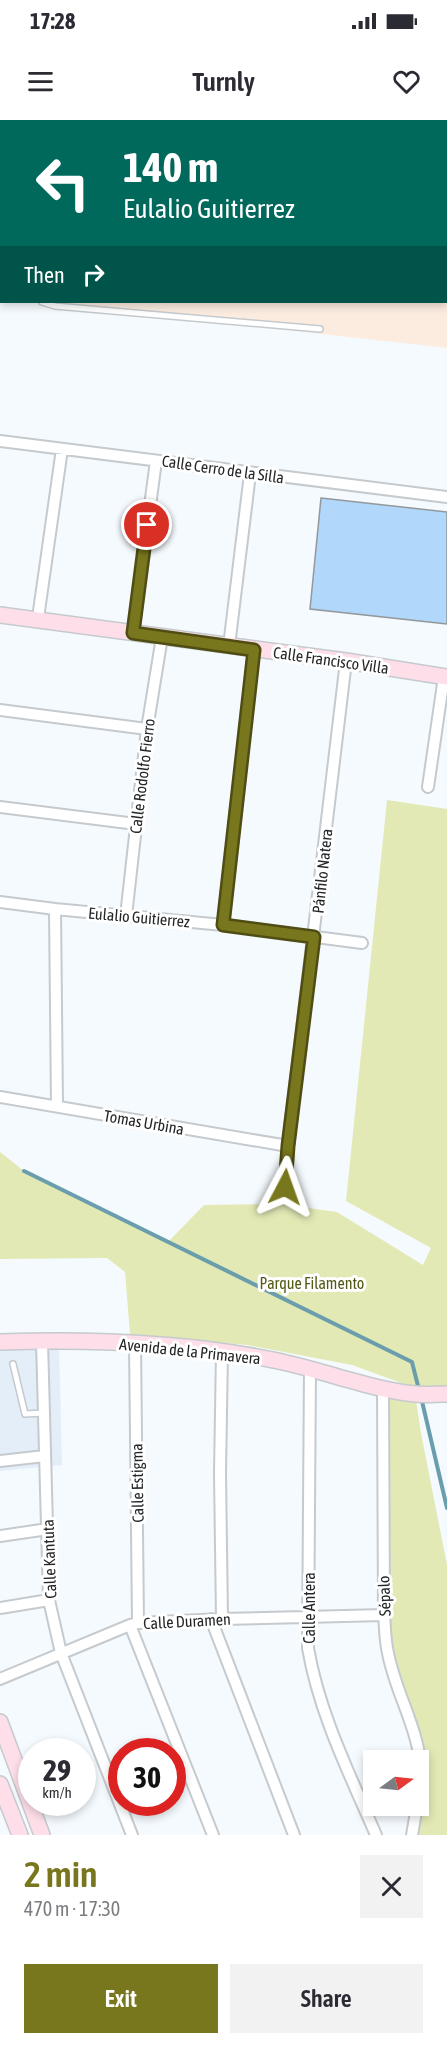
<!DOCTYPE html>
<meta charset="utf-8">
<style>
:root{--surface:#fff;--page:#f2f2f3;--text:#2b2b33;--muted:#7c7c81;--accent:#79771d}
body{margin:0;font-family:"Asap Condensed",sans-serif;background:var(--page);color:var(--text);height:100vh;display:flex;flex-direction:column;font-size:22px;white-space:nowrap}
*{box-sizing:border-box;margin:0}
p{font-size:20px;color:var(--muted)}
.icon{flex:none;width:33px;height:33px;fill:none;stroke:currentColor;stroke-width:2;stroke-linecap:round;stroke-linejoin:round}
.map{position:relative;height:1715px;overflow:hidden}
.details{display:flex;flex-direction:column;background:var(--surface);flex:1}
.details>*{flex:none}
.top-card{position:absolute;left:0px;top:0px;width:447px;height:183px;box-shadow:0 3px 9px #0003;background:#00695c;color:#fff;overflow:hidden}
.needle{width:39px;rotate:75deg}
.buttons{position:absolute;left:363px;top:1630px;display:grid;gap:12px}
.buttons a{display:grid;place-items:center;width:66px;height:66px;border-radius:0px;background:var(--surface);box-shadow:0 3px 9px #0003;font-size:30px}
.speed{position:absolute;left:18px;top:1618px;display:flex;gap:12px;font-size:30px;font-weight:700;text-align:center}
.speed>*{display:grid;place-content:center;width:78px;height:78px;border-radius:50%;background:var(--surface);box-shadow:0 3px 9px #0003;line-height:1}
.speed small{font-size:15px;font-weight:400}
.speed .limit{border:9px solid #d22;background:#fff;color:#111}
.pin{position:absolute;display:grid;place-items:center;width:51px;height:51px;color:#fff;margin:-26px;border:3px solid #fff;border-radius:50%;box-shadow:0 2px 6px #0007}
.me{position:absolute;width:66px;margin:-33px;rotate:4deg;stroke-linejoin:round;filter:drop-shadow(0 0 4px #0008)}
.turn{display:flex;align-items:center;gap:21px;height:126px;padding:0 24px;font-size:27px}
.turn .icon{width:78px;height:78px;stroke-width:2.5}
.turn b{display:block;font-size:42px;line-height:51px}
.then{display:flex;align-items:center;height:57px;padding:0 24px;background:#0003;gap:12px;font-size:22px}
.round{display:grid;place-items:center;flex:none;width:63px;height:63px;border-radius:0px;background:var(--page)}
.overview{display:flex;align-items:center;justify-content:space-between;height:102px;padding:0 24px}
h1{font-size:36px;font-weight:600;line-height:45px;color:var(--accent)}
.action{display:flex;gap:12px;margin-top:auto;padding:12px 24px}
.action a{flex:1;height:69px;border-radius:0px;background:var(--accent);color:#fff;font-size:24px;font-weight:600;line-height:69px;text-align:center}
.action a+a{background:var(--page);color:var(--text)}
.status{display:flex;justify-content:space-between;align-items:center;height:42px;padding:0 30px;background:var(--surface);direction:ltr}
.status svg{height:16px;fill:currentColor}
header{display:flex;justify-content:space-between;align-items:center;height:78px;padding:0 24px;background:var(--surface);font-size:27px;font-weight:600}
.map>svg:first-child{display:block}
.built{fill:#e3eef8}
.industrial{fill:#fcece0}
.green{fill:#e2e9b4}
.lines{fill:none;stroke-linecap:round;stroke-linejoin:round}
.stream{stroke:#6a9ead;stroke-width:4}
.building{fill:#b1d8fa;stroke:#93989c;stroke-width:1.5}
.lane-casing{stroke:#c5cace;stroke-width:8}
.street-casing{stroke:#c5cace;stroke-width:14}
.secondary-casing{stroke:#c5cace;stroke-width:18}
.lane{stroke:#fff;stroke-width:5}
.street{stroke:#fff;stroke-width:10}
.secondary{stroke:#fedee8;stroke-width:15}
.route-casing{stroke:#4f4d13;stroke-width:15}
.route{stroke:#79771d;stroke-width:10}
.labels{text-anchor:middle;stroke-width:6;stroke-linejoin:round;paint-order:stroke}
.street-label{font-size:16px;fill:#242627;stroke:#fff}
.park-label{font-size:16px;fill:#545916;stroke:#fff}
</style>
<div class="status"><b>17:28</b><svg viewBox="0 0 49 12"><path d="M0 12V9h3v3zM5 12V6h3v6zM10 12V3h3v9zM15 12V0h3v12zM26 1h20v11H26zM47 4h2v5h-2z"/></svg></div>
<header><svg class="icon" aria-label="menu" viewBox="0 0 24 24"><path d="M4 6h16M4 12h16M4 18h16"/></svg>Turnly<svg class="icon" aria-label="heart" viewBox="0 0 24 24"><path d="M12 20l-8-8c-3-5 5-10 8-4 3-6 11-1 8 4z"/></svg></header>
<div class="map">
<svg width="447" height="1715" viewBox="0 0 447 1715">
<rect width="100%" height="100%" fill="#f5fafe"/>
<path class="built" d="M59,1225L62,1345L0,1351V1227Z"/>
<path class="industrial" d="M0,0H447V228L34,182H446V2H2L1,178Z"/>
<path class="green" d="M387,680L447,689V1266L423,1268L404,1264L352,1245L247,1225L130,1214L125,1152L107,1138L0,1139V1032L24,1051L168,1122L204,1085L279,1084L337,1092L423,1145L431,1128L346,1081Z
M383,1268L415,1274L421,1313L447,1445V1715H412L422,1657L387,1529Z"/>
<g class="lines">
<path class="stream" d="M24,1051L412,1242L419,1270
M421,1277L447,1388"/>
</g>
<path class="building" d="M321,378L447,392V504L310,489Z"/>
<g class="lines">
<g class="lane-casing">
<path id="lane" d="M47,2V0
M443,2V0
M42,182L55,186L320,209
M13,1244L25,1294L44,1293"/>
</g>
<g class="street-casing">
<path id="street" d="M0,321L447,377
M38,498L62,329
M133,513L156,341
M229,526L250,354
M0,590L147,609
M428,667L444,557
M0,687L136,704
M0,782L55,789L223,805L362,823
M55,789L57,986
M126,796L147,609L162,517
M223,805L254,530
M0,977L288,1026
M285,1067L288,1026L346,541
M42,1221L49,1480L61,1533L132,1715
M135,1223L138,1503
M310,1248L308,1528C319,1593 350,1655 376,1715
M383,1268L384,1495C385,1506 385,1517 387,1528C396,1583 430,1619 418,1679
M0,1341L45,1336
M0,1416L48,1409
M0,1488L49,1480
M211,1499L294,1715
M222,1499L220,1353L222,1231
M130,1505L213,1715
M0,1559L130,1505L138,1503L222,1499L384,1495
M412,1715L417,1686"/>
</g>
<g class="secondary-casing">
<path id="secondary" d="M0,495L346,541L447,557
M0,1222C91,1219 184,1222 273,1240C320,1249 367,1269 415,1274C425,1275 436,1274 447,1274
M0,1602L42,1715
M0,1664L20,1715"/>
</g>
<use href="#lane" class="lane"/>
<use href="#street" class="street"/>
<use href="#secondary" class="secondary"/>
</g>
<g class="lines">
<g class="route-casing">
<path id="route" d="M147,405L133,513L254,530L223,805L314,817L288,1026L285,1067"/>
</g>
<use href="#route" class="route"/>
</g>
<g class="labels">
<g class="street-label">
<text transform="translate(223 349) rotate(8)" y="6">Calle Cerro de la Silla</text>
<text transform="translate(331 540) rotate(8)" y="6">Calle Francisco Villa</text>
<text transform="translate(142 656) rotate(-83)" y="6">Calle Rodolfo Fierro</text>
<text transform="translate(322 751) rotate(-84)" y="6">Pánfilo Natera</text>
<text transform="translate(139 797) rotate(5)" y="6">Eulalio Guitierrez</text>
<text transform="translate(144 1002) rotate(10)" y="6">Tomas Urbina</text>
<text transform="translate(190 1231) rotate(6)" y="6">Avenida de la Primavera</text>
<text transform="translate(137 1363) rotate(-91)" y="6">Calle Estigma</text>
<text transform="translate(49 1439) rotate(-92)" y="6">Calle Kantuta</text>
<text transform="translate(384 1476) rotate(-92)" y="6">Sépalo</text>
<text transform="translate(309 1488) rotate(-90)" y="6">Calle Antera</text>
<text transform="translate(187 1501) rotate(-3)" y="6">Calle Duramen</text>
</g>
<g class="park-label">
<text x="312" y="1169">Parque Filamento</text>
</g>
</g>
</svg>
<div class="buttons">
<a><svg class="needle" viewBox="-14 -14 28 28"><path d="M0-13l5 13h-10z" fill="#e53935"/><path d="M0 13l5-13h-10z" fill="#7c7c81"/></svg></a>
</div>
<div class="speed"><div>29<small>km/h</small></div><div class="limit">30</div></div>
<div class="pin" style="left:147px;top:405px;background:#d93025"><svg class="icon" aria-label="arrive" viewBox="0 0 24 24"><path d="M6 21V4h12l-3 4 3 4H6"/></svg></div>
<svg class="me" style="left:285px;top:1067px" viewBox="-20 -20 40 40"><path d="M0-17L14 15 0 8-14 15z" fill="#79771d" stroke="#fff" stroke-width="4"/></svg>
<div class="top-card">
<div class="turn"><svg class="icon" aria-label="left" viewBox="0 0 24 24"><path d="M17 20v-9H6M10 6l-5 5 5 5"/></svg><div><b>140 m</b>Eulalio Guitierrez</div></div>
<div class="then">Then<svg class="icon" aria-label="right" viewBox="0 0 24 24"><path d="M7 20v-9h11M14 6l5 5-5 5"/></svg></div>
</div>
</div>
<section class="details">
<div class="overview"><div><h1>2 min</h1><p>470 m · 17:30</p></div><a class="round"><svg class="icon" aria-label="close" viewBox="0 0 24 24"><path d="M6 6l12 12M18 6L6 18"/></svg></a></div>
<div class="action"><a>Exit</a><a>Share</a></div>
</section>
